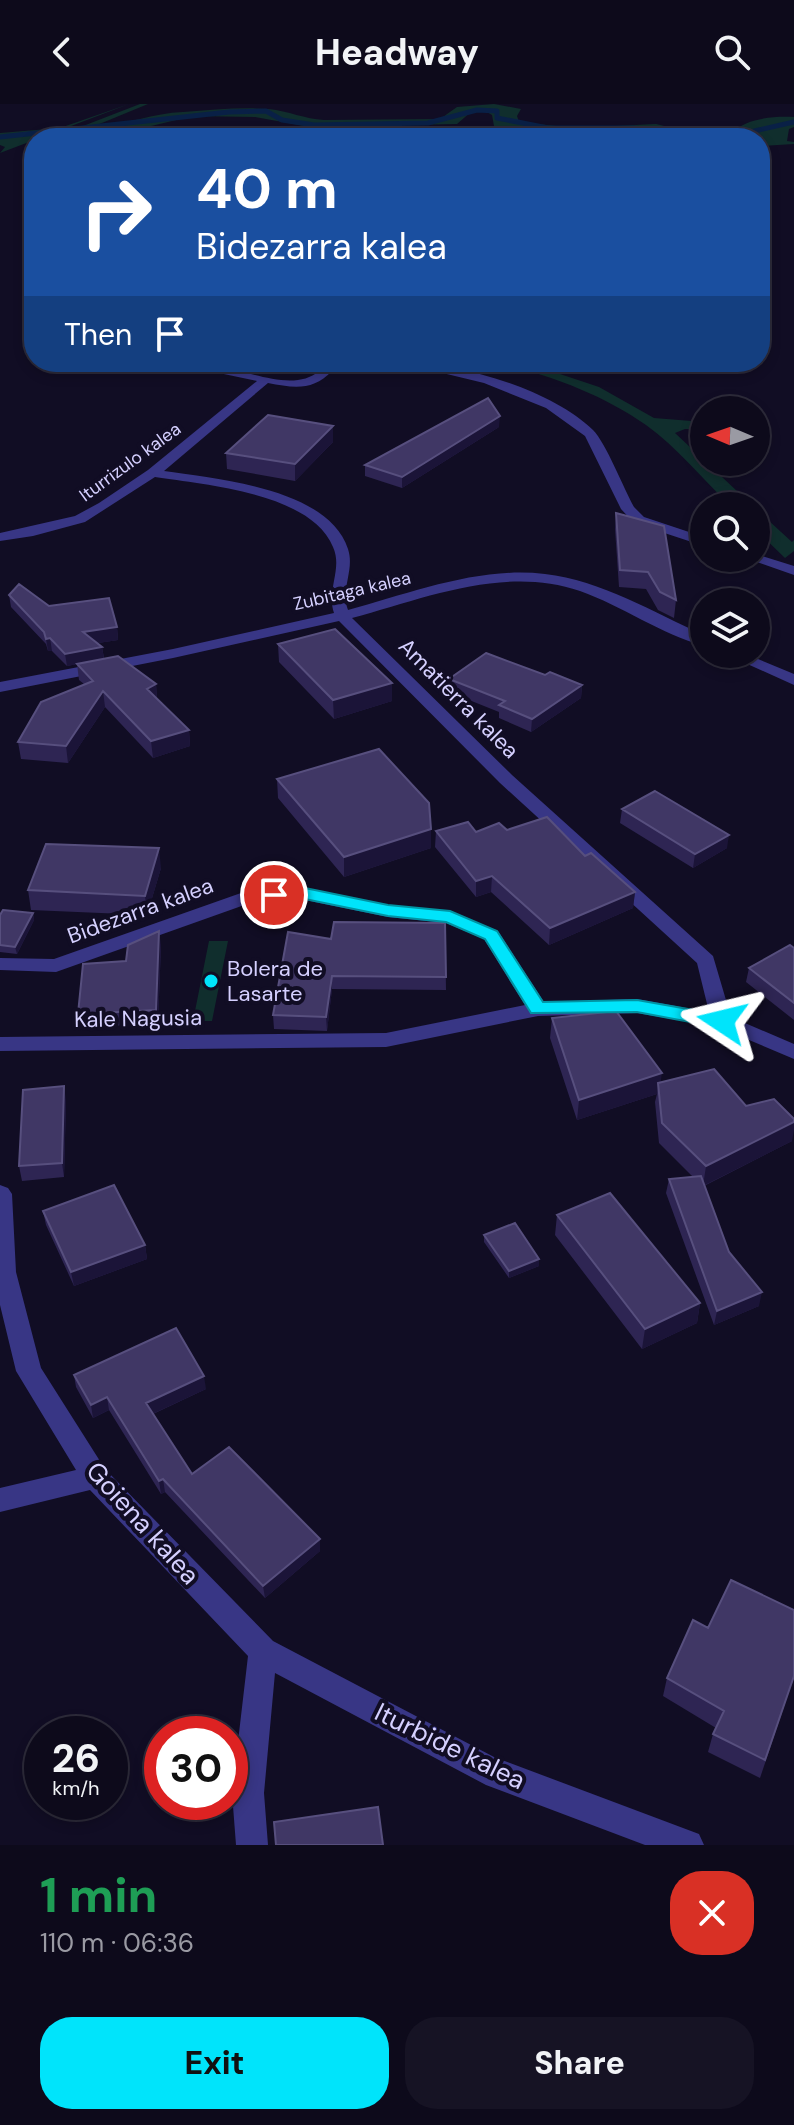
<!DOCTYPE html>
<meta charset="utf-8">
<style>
:root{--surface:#0d0a1b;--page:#161324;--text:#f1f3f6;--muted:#9a9aa3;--line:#2d2b3a;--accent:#00e4fb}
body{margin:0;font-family:"DM Sans",sans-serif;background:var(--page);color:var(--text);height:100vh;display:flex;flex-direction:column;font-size:30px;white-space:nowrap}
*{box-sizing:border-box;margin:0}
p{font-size:26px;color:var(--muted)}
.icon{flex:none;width:44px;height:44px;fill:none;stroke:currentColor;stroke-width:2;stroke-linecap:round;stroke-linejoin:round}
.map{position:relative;height:1741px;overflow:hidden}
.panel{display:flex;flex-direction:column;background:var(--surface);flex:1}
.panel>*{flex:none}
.top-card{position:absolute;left:24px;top:24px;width:746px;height:244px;border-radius:32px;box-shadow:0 4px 12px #0003,0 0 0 2px var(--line);background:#1a4fa0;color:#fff;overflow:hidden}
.needle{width:52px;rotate:272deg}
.controls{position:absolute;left:690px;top:292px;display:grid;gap:16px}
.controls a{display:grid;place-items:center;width:80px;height:80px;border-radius:50%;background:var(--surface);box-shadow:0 4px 12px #0003,0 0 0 2px var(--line);font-size:40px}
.speed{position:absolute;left:24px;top:1612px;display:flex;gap:16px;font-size:40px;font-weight:700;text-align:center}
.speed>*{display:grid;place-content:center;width:104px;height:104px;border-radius:50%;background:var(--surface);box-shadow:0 4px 12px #0003,0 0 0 2px var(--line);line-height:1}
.speed small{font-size:20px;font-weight:400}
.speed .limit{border:12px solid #d22;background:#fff;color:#111}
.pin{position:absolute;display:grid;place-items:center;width:68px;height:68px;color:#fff;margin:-34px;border:4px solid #fff;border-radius:50%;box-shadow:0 2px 8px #0007}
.me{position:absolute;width:88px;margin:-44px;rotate:280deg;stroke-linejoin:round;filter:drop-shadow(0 0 6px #0008)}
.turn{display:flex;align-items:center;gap:28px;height:168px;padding:0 40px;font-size:36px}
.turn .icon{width:104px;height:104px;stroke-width:2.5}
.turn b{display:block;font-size:56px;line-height:68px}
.then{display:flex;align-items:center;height:76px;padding:0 40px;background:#0003;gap:16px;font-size:30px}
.round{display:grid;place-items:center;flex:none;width:84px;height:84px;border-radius:32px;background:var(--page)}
.summary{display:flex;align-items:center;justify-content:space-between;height:136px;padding:0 40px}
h1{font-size:48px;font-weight:800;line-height:60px;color:#1e9e55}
.primary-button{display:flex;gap:16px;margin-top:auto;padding:16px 40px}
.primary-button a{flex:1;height:92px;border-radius:32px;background:var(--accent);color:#111;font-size:32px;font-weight:800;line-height:92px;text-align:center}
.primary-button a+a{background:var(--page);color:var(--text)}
header{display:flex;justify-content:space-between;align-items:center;height:104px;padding:0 40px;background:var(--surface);font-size:36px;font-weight:800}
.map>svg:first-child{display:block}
.green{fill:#102e2d}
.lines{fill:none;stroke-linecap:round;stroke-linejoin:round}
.stream{stroke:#092046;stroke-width:5}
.minor{fill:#383685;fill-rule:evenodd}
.wall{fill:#2e2553}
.shaded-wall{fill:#1b1438}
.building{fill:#403765;stroke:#574f7e;stroke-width:2}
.route{fill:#00e4fb;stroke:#0094a3;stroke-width:2}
.poi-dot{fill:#00e4fb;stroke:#110d24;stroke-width:3}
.labels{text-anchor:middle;stroke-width:8;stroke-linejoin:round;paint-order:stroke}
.far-street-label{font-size:18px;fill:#d5d0ff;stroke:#110d24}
.street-label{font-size:22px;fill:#d5d0ff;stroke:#110d24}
.poi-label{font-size:22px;fill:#d5d0ff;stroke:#110d24;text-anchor:start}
.near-street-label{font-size:26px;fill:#d5d0ff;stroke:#110d24}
</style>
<header><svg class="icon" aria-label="back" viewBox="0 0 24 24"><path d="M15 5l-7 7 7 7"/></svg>Headway<svg class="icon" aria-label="search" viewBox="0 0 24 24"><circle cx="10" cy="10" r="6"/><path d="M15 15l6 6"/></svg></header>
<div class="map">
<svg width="794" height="1741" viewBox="0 0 794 1741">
<rect width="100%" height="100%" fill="#110d24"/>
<path class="green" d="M129,0L0,49L5,43L0,41V29L60,24Z
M140,0H148L97,21C127,21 153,9 183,8C211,6 241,3 269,5C288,7 305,15 324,16L440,15L457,3L494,0L521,5L517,12L519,18L575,24L656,20L685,27L731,29C747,14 773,12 794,13V23L789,25L787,37L794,38V40L760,42V34H629V31L511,27L494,22L492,11L485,7H472L457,20L310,23L255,13L193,12L147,23L52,34Z
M493,258H524L599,283L654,314L704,318V325H685L675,329L753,402H731C703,376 677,343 646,321C600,289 547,270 493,258Z
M756,405L792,438L794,436V447L785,454L756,426Z
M209,837H228L212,917H193Z"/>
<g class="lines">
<path class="stream" d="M0,33L229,8L266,7L282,16L314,21L428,19L477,6L497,7V14L548,24H633L720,31L741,30L794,18"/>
<path class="minor" d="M219,258H231L229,265C257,270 296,287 319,267L298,258H323L332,267C313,287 294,284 268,279L164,367C218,375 328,384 348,445C355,466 340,485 348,506C411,489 479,462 545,470C601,476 654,509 704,531V542C661,530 622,502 580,487C505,461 425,494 352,514L512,671L713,852L731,913L794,940V955L718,923L637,909L538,912L386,943L0,947V933L386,929L525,901L484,835L446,819L388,813L300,795L250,799L56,868L0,866V854L54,855L241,789L300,783L388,801L450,807L498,827L544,898L637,895L709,908L697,859L500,679L339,517L173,554L0,588V578L173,545L334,509C326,486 343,465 333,443C311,389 206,381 155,373L85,418L33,432L0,437V429L75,412L99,399L148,366L257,277L219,269Z
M397,258C457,258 549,284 593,326C606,339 624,385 634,403L644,413L704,433V442L634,419L621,405L585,332L546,304L484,279Z
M756,450L794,462V471L746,454H756Z
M725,550H746L794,570V581Z
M0,1081L8,1084L12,1090L16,1168L41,1264L105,1365L273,1537L494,1653L699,1730L704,1741H645L486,1681L275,1569L264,1689L268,1741H236L232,1689L248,1552L90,1386L0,1408V1384L76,1366L16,1267L0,1201Z"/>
</g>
<path class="wall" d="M333,322V338L295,377L227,365L226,349Z
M499,323L402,384L365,372V361Z
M616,409L676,496L674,514L658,506L646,485L619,483L615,425Z
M9,491L117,523L118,536L98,539L102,543L104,554L156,580L157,595L189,626L190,642L153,654L105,603L68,659L21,655L18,638L84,580L79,576L77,560L67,562L52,547H48L46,540L11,503Z
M278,540L392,597L334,615L279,558Z
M545,571L582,581L581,594L531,628L499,614V608L449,588V575Z
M277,675L431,744L344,773L278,694Z
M622,705L727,744L693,764L620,719Z
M507,726L585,752L635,788L633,804L549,841L491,788L476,793L435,743L436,727L476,728Z
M161,764L147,811L31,806L28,786Z
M33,809L34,816L17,850L0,848V811Z
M445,819L446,886L332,885L327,927L274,925L273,911L331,835Z
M161,841L158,919L80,924L78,910L126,857Z
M794,844V916L746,878L749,864Z
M552,914L661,978L746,1002L792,1037L704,1082L729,1148L759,1202L714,1221L666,1089L669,1075L693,1073L659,1039L655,998L657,990L577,1016L550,934Z
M66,996L64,1073L22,1077L19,1062Z
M43,1107L145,1141L147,1155L74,1182L46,1121Z
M557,1111L700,1199L697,1219L642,1245L555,1131Z
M484,1131L539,1162L509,1174L484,1138Z
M74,1271L206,1285L153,1310L192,1370L320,1447L265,1494L165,1388L161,1390L109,1306L93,1314L76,1283Z
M708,1524L794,1573L760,1674L708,1648L713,1630L716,1624L663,1592L667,1574Z"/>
<path class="shaded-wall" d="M500,312L499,323L402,384V373Z
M333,322V338L295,377V360Z
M117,523L118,536L85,541L83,528Z
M50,534L52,547H48L46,535Z
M102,543L104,555L67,562L65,550Z
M392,579V597L334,615L333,596Z
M156,580L157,596L147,585Z
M582,581L581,594L531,628L532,615Z
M103,587L105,603L68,659L66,642Z
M189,626L190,642L153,654L151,637Z
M431,725V744L344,773V753Z
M729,731L727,744L693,764L695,750Z
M159,744L161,764L147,811L145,792Z
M492,772L491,788L476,793V777Z
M635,788L633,804L549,841L550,824Z
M33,809L34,816L17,850L15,843Z
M159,827L161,841L158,919L156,906Z
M332,872V885L327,927L326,913Z
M662,969L659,989L658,979L657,990L577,1016L579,996Z
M64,982L66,996L64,1073L62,1059Z
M794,1018V1026L792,1037L703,1082L706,1062Z
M145,1141L147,1155L74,1182L71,1168Z
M539,1155V1162L509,1174V1167Z
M762,1188L759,1202L714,1221L717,1207Z
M700,1199L697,1219L642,1245L645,1225Z
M204,1272L206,1285L148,1312L146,1299Z
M107,1293L109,1306L93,1314L91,1301Z
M163,1375L165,1388L161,1390L159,1377Z
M320,1435V1447L265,1494L263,1482Z"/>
<path class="building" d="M488,294L500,312L402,373L365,361Z
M268,311L333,322L295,360L226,349Z
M616,409L664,422L676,496L660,488L648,468L620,466Z
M19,480L49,502L109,494L117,523L83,528L102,543L65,550L50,534L46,535L44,528L9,491Z
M335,525L392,579L333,596L278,540Z
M486,549L545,571L550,568L582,581L532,615L499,601L505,597L449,575Z
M118,552L156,580L147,585L189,626L151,637L103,587L66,642L18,638L41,598L93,577L77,560Z
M379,645L429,699L431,725L344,753L277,675Z
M655,687L729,731L695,750L622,705Z
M547,713L585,752L591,749L635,788L550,824L492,772L476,777L436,727L468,718L476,728L499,719L507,726Z
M46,740L159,744L145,792L28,786Z
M3,806L33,809L15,843L0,841V811Z
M334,818L445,819L446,873L332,872L326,913L273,911L288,828L331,835Z
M159,827L156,906L78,910L83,860L126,857L128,841Z
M790,841L794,844V899L749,864Z
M616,907L662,969L579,996L552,914Z
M714,965L746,1002L774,995L794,1015V1018L706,1062L662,1019L658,979Z
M64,982L62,1059L19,1062L23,986Z
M701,1072L729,1148L762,1188L717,1207L669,1075Z
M114,1081L145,1141L71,1168L43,1107Z
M610,1089L700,1199L645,1225L557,1111Z
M515,1119L539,1155L509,1167L484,1131Z
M176,1224L204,1272L146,1299L192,1370L229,1343L320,1435L263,1482L163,1375L159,1377L107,1293L91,1301L74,1271Z
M731,1476L794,1506V1572L765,1656L713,1630L724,1607L667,1574L693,1516L708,1524Z
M378,1703L383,1741H276L274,1718Z"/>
<path class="route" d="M300,783L388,801L450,807L497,827L543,898L637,896L722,911L732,917L722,924L637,908L531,909L485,835L446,818L388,812L300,794L274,796L266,791L274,785Z"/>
<circle class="poi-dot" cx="211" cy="877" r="8"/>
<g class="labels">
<g class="far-street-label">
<text transform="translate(130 358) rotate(-36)" y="6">Iturrizulo kalea</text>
<text transform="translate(352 487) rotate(-13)" y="6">Zubitaga kalea</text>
</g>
<g class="street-label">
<text transform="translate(459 594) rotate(45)" y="8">Amatierra kalea</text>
<text transform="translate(140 806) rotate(-20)" y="8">Bidezarra kalea</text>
<text transform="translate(138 914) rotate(-1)" y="8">Kale Nagusia</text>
</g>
<g class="poi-label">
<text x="227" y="872">Bolera de<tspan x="227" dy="25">Lasarte</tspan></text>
</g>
<g class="near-street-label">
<text transform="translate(143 1419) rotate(48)" y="9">Goiena kalea</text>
<text transform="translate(450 1642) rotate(26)" y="9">Iturbide kalea</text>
</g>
</g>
</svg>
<div class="controls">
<a><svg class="needle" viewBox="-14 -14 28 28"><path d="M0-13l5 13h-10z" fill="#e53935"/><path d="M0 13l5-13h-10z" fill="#9a9aa3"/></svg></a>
<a><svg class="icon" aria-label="search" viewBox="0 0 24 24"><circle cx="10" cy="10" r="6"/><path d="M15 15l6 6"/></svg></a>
<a><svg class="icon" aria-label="layers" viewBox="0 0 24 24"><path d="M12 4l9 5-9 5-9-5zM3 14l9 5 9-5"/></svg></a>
</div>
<div class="speed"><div>26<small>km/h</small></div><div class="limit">30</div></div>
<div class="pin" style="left:274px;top:791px;background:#d93025"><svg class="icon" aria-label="arrive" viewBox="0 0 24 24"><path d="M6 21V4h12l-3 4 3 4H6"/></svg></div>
<svg class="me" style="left:722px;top:917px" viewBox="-20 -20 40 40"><path d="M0-17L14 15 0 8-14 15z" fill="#00e4fb" stroke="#fff" stroke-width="4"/></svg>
<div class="top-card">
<div class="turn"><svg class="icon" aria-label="right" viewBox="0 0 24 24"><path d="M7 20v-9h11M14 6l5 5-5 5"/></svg><div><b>40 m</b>Bidezarra kalea</div></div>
<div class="then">Then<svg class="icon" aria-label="arrive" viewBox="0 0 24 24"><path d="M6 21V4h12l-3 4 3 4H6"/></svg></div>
</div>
</div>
<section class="panel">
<div class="summary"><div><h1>1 min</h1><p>110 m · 06:36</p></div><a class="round" style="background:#d93025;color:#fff"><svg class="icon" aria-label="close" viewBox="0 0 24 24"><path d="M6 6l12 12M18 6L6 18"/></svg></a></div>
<div class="primary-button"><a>Exit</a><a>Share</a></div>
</section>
